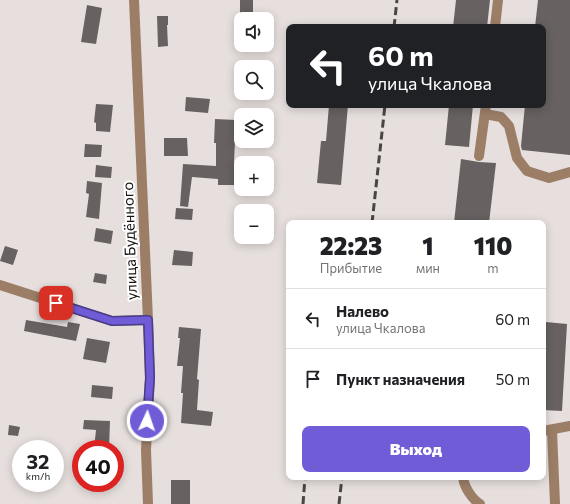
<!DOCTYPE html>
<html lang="ru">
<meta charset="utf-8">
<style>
:root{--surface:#fff;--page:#f2f2f2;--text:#202124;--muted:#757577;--line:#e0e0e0;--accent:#705cd6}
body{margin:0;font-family:Commissioner,sans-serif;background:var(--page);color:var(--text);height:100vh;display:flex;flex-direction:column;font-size:15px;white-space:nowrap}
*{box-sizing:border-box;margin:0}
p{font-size:13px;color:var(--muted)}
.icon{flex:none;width:22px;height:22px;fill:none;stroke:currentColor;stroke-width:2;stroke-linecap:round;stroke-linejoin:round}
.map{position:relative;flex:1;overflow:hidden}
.drawer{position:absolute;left:286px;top:220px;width:260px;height:260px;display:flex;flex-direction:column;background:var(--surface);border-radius:8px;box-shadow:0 2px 10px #0003}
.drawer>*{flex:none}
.top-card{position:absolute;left:286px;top:24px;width:260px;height:84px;border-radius:8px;box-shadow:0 2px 10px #0003;background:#202124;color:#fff;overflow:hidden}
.tools{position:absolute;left:234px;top:12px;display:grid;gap:8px}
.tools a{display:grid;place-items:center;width:40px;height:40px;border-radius:8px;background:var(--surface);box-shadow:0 2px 10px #0003;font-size:20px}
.speed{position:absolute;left:12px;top:440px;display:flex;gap:8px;font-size:20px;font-weight:700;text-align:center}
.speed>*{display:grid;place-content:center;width:52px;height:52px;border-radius:50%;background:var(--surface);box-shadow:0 2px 10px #0003;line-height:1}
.speed small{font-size:10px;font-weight:400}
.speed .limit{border:6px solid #d22;background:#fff;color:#111}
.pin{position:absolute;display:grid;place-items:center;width:34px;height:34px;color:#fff;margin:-17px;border-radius:8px;box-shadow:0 2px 6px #0006}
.me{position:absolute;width:44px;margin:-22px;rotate:3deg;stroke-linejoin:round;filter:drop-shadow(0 0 3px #0008)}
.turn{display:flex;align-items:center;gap:14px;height:84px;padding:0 16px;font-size:18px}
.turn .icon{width:52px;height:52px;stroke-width:2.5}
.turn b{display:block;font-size:28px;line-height:34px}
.eta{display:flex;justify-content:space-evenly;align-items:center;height:68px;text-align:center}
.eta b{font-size:24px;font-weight:800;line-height:28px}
.primary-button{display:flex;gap:8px;margin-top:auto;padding:8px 16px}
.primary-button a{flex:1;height:46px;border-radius:8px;background:var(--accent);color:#fff;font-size:16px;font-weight:800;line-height:46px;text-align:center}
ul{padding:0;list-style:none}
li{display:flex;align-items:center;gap:12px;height:60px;padding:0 16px;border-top:1px solid var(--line)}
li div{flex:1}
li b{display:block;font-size:15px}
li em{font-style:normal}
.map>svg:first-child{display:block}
.building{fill:#676161}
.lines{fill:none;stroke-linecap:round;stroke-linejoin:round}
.minor{stroke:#9c7e67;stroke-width:10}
.rail{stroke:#484544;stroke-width:3;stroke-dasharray:8 4;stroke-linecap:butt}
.route-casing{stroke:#493c8b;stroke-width:10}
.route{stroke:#705cd6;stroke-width:7}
.labels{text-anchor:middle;stroke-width:4;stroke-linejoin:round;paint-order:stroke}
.street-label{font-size:15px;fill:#171514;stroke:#fff}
</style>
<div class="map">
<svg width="570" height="504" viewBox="0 0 570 504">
<rect width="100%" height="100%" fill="#e6dfdd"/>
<path class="building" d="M240,0H253V17H240Z
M456,0H490L487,27H453Z
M538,0H570V155L522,150L521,146L525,105H543V27H535Z
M87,5L102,8L96,44L81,42Z
M157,16H168V25H167L168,46L158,47Z
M186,97L210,99L208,113L185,111Z
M96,104L113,105L110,132L96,131V123L94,122Z
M329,105H348L341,185L317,183L321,141H326Z
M449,105H473L469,147L445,145Z
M215,119L236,120L234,162H237L238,185H218V179L192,177L188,207L180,206L183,164L216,166V143H214Z
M164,138H187L188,156H164Z
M85,144L102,145L101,157H84Z
M461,159L479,162L496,163L489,223H454Z
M96,165L112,167L111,178L95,177Z
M87,181L102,183L99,219L86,217L89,194L86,193Z
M176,208L193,209L192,220L175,219Z
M96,228L113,231L111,244L94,241Z
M5,246L18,250L13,265L0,261Z
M174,250L193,252L192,266L172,265Z
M95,273L107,275L106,284L93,282Z
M26,320L67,327L68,322L80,324L76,341L24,331Z
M546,322L567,324L562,411L543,410V378Z
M179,327L201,329L197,379L199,380L197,410L213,412L211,426L181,423L183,393H181L183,366H177L180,338H178Z
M87,338L110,342L106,363L83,359Z
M92,385L113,387L112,399L91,397Z
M84,420L110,421L109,449H94L96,430L83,429Z
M9,425L20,427L18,436L8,435Z
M171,480H190V504H171Z"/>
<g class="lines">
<path class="minor" d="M134,0L148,320L150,378L146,450L148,504
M495,27L498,0
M485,114L501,117L509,126L517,158L527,171L549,178L570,172
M479,156L486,105
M0,285L112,321L148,320
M552,430L555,504
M543,431L570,426
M463,477C464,487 472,499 480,504"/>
<path class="rail" d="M394,27L397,0
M372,223L385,105
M303,504L305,477
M339,504L342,477"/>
</g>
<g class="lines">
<g class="route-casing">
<path id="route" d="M56,303L112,321L148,320L150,378L147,421"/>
</g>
<use href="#route" class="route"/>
</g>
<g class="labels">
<g class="street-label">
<text transform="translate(130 241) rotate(-92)" y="5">улица Будённого</text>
</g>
</g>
</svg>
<div class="tools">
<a><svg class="icon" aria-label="sound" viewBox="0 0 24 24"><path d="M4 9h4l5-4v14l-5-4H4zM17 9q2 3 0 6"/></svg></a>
<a><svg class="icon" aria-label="search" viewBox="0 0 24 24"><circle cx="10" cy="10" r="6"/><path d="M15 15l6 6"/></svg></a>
<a><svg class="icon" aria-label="layers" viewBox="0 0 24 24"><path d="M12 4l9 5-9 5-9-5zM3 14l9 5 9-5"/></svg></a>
<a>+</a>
<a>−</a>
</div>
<div class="speed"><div>32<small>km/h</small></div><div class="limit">40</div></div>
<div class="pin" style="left:56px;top:303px;background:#d93025"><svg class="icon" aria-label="arrive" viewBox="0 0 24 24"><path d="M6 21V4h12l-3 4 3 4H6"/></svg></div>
<svg class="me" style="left:147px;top:421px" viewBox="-20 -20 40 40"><circle r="17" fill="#705cd6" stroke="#fff" stroke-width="3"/><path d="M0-11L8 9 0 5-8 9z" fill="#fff"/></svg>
<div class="top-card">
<div class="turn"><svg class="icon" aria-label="left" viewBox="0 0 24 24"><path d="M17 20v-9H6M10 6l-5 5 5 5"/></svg><div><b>60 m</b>улица Чкалова</div></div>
</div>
<section class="drawer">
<div class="eta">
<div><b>22:23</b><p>Прибытие</p></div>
<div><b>1</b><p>мин</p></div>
<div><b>110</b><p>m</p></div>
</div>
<ul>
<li><svg class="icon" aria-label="left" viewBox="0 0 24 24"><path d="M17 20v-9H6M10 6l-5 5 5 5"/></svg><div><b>Налево</b><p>улица Чкалова</p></div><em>60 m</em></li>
<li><svg class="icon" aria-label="arrive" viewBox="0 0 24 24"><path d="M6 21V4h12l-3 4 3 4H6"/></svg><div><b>Пункт назначения</b></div><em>50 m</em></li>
</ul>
<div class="primary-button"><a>Выход</a></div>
</section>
</div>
